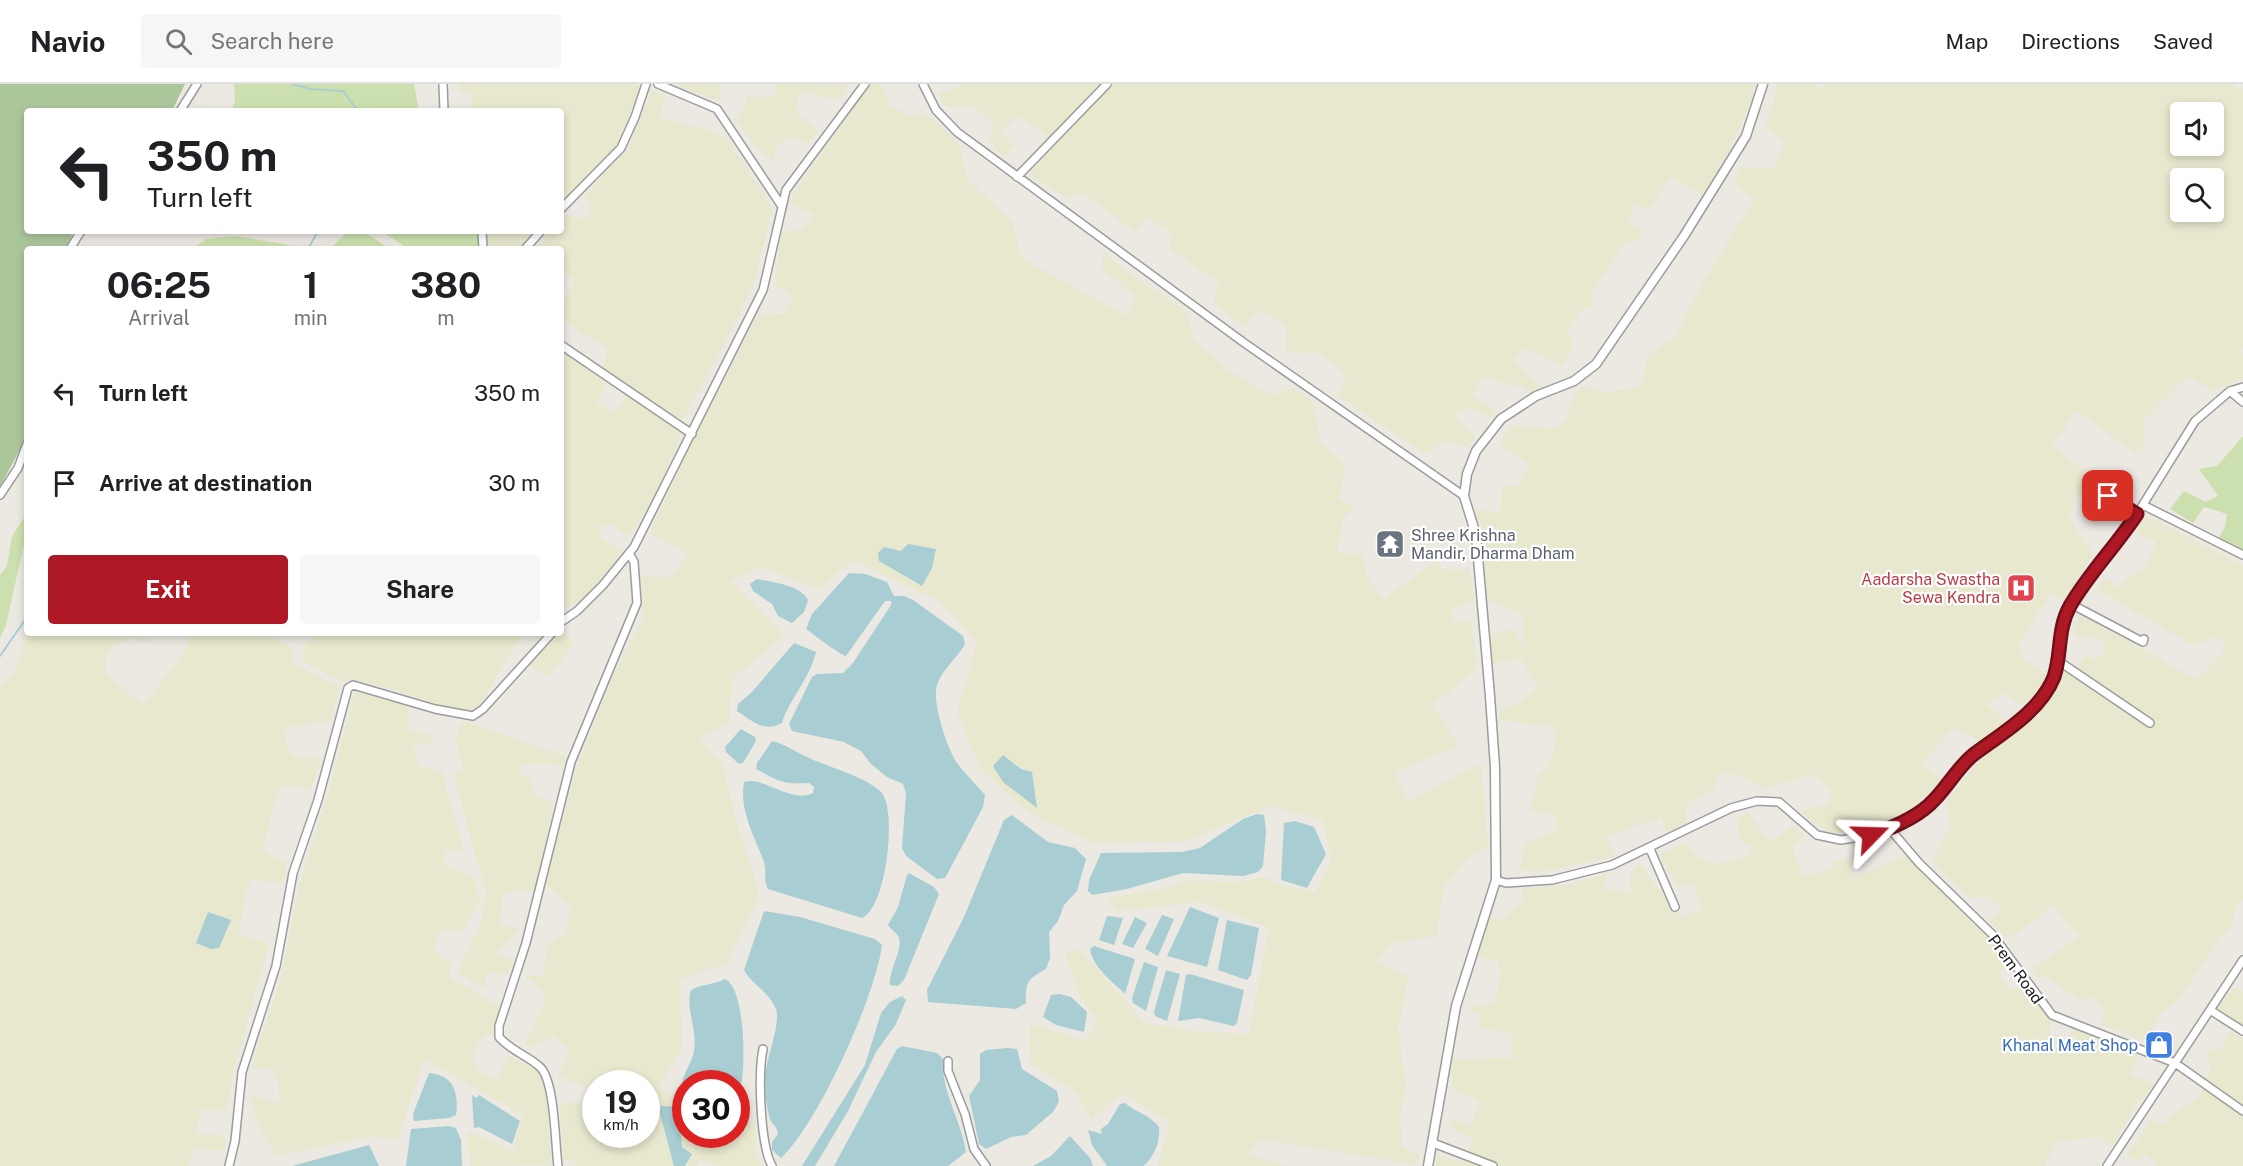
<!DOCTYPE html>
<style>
:root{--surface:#fff;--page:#f6f6f6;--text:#202124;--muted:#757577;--line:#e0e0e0;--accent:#ae1825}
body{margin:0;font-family:"Public Sans",sans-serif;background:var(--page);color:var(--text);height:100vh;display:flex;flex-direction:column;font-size:22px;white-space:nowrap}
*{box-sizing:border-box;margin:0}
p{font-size:20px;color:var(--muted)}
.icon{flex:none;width:33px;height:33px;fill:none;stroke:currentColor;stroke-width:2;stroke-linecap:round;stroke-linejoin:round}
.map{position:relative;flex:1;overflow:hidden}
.details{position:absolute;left:24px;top:162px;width:540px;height:390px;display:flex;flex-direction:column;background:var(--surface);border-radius:6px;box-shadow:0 3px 9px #0003}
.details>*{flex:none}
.guide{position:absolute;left:24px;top:24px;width:540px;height:126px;border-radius:6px;box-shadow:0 3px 9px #0003;background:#fff;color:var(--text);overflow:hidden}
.tools{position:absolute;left:2170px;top:18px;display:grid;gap:12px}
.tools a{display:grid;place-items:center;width:54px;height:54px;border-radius:6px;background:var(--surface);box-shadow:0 3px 9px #0003;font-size:30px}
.speed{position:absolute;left:582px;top:986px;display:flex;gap:12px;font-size:30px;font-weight:700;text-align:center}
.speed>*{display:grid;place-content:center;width:78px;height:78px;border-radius:50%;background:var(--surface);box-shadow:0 3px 9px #0003;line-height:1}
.speed small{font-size:15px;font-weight:400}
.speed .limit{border:9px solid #d22;background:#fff;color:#111}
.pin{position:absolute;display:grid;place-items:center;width:51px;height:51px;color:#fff;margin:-26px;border-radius:12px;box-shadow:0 3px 9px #0006}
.me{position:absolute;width:66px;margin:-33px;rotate:68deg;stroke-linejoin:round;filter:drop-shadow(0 0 4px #0008)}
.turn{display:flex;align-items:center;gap:21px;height:126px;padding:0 24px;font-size:27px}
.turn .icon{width:78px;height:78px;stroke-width:2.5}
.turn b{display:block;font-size:42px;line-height:51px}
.eta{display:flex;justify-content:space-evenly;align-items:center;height:102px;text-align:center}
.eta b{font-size:36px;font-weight:700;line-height:42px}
.action{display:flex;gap:12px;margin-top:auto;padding:12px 24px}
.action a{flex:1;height:69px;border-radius:6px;background:var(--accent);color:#fff;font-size:24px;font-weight:700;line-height:69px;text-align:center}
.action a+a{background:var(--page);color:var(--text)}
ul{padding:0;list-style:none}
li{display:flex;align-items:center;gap:18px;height:90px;padding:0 24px}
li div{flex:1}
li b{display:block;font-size:22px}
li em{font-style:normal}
header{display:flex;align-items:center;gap:36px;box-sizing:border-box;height:84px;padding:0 30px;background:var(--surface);border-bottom:2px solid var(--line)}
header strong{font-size:28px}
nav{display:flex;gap:33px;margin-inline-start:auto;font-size:21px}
.search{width:420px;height:54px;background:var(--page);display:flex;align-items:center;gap:15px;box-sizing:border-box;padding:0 21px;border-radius:6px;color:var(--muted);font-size:22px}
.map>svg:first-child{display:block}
.farmland{fill:#e8e8cf;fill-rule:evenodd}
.grass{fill:#cbe0ae}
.forest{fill:#acc69c}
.water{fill:#a8ced4}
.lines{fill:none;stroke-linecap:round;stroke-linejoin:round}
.stream{stroke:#a8ced4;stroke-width:2}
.minor-casing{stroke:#9c9c9c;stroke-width:10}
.tertiary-casing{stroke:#9c9c9c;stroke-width:11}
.minor{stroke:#fff;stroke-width:7}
.tertiary{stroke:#fff;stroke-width:8}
.route-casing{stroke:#711018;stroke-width:15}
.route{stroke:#ae1825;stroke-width:10}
.labels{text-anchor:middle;stroke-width:4.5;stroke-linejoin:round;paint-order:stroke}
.worship-label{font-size:16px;fill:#5b616d;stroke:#fff;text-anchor:start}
.health-label{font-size:16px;fill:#be3a42;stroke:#fff;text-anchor:end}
.street-label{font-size:16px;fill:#1b1b1b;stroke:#fff}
.shop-label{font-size:16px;fill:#366cbe;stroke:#fff;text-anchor:end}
</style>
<header>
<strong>Navio</strong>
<div class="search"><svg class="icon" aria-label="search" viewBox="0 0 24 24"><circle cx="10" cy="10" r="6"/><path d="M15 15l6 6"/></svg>Search here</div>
<nav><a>Map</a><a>Directions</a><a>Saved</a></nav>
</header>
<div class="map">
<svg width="2243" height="1082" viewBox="0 0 2243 1082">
<rect width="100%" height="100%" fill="#ece8e2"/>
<path class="farmland" d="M459,0H640L617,65L561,120V27H471L472,11L459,8Z
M674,0H719L721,17L707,13Z
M775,0L848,1L841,16L799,7L796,28L817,46L810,59L788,54L774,65V76L759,66L734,35L746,23V13L777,12Z
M870,0H880L884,4L889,21L912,32L928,30L958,59L968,96L1013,139L1020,173L1125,231L1136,213L1101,184L1104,169L1138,196L1187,228L1193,255L1228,286L1273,312L1293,304L1313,318L1320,358L1345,381L1339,414L1354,423L1344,433L1337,468L1363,471L1368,494L1383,516L1436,477L1444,486L1469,485L1475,517L1451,523L1453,538H1469L1472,542L1477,584L1433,621L1459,662L1395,688L1409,717L1481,679L1488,763L1472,770L1444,802L1437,852L1392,859L1376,878L1409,893L1398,946L1406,1003L1400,1031L1403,1063L1419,1070L1418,1081L1259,1055L1247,1070L1287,1082H1157L1170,1038L1121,1009L1091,1036L1075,1007L1029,978L1031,940L1086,957L1098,935L1079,912L1065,870L1078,864L1145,939L1194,947L1249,950L1269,844L1202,818L1116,827L1109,814L1166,804L1190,796L1233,798L1266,793L1276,800L1315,808L1331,777L1323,736L1270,722L1187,757L1095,759L1032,731L981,686L957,629L977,558L941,518L853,476L819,505L760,483L731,498L784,551L732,595L729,639L699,654L723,682L735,733L760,813L727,879L680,895L682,965L658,1003L685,1020L686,1050H736L737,1035L756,1038L755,1067L762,1082H721L700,1076L696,1082H685L692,1070L682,1063L678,1023L665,1051L674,1082H578L576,1078L563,1075L560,1020L584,1018L590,1006L558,992L570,965L553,952L533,963L525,960L543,923L545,908L526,892H544L547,861L567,849L570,823L545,799L577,684L614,590L643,533L641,492L673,493L687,470L650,449L690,362L758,231L784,230L794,214L774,201L781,149L801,146L814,130L787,119ZM908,460L926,463L916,500L879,477L884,463L901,467ZM1011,679L1032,688L1036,723L1003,698ZM596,999H646V1050H596Z
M962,0H1755L1751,18L1732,60L1703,111L1671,93L1647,127L1636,119L1628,137L1644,147L1637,157L1624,159L1590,211L1593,220L1580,228L1567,247L1572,256V264L1562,282L1524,263L1513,278L1543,304L1531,309L1523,303L1484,293L1472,311L1497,328L1490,334L1470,322L1453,331L1476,353L1469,363L1447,357L1424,369L1337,312L1347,292L1320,269H1286L1285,242L1259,226L1243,242L1214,219L1218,198L1169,165L1172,148L1147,134L1135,148L1085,110L1064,113L1029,90L1050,66L1047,52L1018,33L1000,46L1014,62L1003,73L990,56L992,39L974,22L945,23L938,10L962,2Z
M1778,0H1811L1821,5L1824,0H2233L2240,7L2243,4V264L2240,267L2243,271V295L2213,307L2188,292L2144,336L2145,360L2135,369L2077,327L2052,362L2106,402L2096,413L2076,412L2070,435L2093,470L2064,517L2051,509L2019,559L2024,576L2050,593L2024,622L2002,609L1987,620L2008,639L1980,660L1970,651L1954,644L1921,680L1942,696L1906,730L1869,748L1832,749L1815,740L1801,727L1829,720L1832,707L1814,690L1764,705L1745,694L1719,687L1714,704L1687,720L1686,739L1668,750L1661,733L1606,752L1617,772L1542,788L1520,786L1525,758L1557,748L1556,732L1530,726L1538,692L1547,685L1555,661L1556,643L1500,636V626L1520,619L1539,603L1520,574L1491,581L1490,551L1512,545L1523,562L1524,531L1487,515L1475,425L1500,429L1502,402H1518L1529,382L1500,359L1512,341L1554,345L1566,337L1574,313L1582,303L1609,308L1641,303L1648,272L1674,254L1701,201L1754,116L1735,99L1740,83L1774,84L1785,58L1766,43ZM2181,28H2214V62H2181ZM2181,94H2214V128H2181Z
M652,6L666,11L659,33L724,51L772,123L756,193L739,232L682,337L602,285L608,264L580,249L561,232V222L575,194L561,187V165H534L551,147H561V136L565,131L585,136L591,123L585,113L605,88L628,66Z
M485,147H537L522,165H486Z
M561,266L606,298L597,319L615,329L628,313L683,348L651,420L628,452L610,440L600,444L601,455L622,467L614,479L584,514L561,527Z
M2144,431L2243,481V815L2234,825V839L2221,853L2178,917L2162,927L2146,957L2101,941L2106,927L2094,914L2079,916L2047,893L2036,892L2032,885L2080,852L2051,821L2036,837L2007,854L1989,836L2001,826L1989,812L1970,814L1932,778L1950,742L1947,716L1979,677L2040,630L2061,588L2077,582L2087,571L2095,576L2105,567L2104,556L2074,551L2079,530L2197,596L2227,564L2217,553L2192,561L2098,506L2104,493L2120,504L2125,496L2146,482L2156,458L2137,449Z
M564,546L572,558L571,563L549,592L527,581Z
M28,549H146L148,553L146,558L128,553L107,570L105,589L143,621L179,576L190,556L180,549H263L292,563L293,580L340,602L331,636L283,644L291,673H321L311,705L281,701L273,724L263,766L286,780L283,799L251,795L245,811L239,851L269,860L233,989L227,1026H202L195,1049L225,1052V1066L194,1065L187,1082H0V604L15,588ZM204,842L227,845L218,864L211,865L196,859L198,850Z
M316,549H527L516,561L478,623L469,626L448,624L398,607L347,595L342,598L304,577V561Z
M355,608L409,621L408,646L429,650L436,658L414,661L418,682L442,688L464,768L445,765L443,781L473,793L480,816L462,848L441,846L434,866L445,878L451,879L449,893L502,924L493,952L484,950L472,972L480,988L496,996L510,972L540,988L546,1000L551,1081L470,1082L468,1047L513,1067L523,1031L424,975L398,1056L370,1052L278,1072L259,1042L249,1010L281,1020L275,985L251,984L281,895L300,799L333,694Z
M467,638L567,673L562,683L552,679L520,680L519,691L531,694L536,714L554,718L534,809L517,805L503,812L500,840L519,845L494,870L514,877L508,890L487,888L484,905L457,889L481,839L486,810L453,689L464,686L456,659L460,639Z
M1747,727L1769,757L1793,742L1805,752L1793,762L1802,792L1832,786L1835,777L1848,774L1855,793L1906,772L2014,878L1998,889L2009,906L2028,896L2052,934L2048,958L2064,961L2072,945L2139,969L2131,991L2155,1000L2137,1020L2111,1064L2100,1052L2055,1058L2045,1082H1436L1435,1071L1461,1079L1473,1055L1451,1044L1452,1036L1472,1041L1479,1016L1452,1006L1453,976L1512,973V949L1478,943L1480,930L1471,927V922L1495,919L1501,890L1497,877L1476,873L1490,834L1505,836L1513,826L1523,819L1522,805L1570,800L1607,790L1603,805L1631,810L1630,791L1639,779L1680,833L1702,826L1694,800L1677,802L1660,770L1686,759L1698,774L1717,780L1747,774L1752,765L1741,757L1736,736Z
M2236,902L2243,908V942L2217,925Z
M2231,946L2243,954V1082H2156L2157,1079L2145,1071L2138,1077L2127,1072L2150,1036L2163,1040L2179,1025L2198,1015L2210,987L2208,965L2219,967Z"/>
<path class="grass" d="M234,0H414L419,27H232L235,16Z
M348,147H363L390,165H330Z
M381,147H480L481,165H409Z
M234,152L290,161L286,165H191L207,155Z
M2243,352V468L2218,456L2225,443L2227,430L2204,423L2193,439L2170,425L2184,407L2206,418L2218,412L2199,385L2217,382Z
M27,429V447L6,541L0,554V491L7,482L12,452Z"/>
<path class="forest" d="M0,0H185L172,27H27V147H74L65,165H27V352L0,403Z"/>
<path class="water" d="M908,460L936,465L932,484L922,502L879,477L878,469L884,463L901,467Z
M849,489L865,490L887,498L894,512H904L913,516L963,552L965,560C958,573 944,584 938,598C930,615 947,664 957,679C965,690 976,700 985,711L983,723L945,794L937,795L906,772L902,764L906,709L903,700L887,693L871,680L861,667L844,658L792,647L789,640L812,593L817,590L843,589L853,579L891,521V517H885L846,572C839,570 814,551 806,545L812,530Z
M757,495C772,498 801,501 808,516L804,528L792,539L778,532L772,520L753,507L750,500Z
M794,559L816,568C810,594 790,614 782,639C763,649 753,637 737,627L738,620L752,608Z
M741,645L755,653L756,657L743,679L739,680L726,668L725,663Z
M772,657C785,660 794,667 805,672C829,684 860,690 880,707C898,721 887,824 862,834L768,805C763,796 767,788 764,778C755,753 739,727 744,698C761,691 791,720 813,709L814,703L809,699C781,700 781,698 756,685L757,679Z
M1003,671L1021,685L1032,688L1037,724L1003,698L993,682Z
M1257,730L1264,731L1266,747L1263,782L1258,788L1243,792L1183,789L1127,805L1092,811L1088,807L1089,796L1101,769L1182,768L1200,764L1243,735Z
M1012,731L1048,758L1075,764L1086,775L1077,807L1064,821L1058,837L1049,848L1050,874L1046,885C1028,895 1025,898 1026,919L1016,925L928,918L927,906L964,833L1004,736Z
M1295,737L1314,743L1326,770L1307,804L1281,796L1284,739Z
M909,789L934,803L939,810L904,896L898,902L890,901C888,886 905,863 898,852C896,848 891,846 888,841L898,823L907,791Z
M1190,823L1219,834L1207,883L1167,872Z
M764,827L800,833L875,855L882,861C876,911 818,1040 781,1074L772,1066V1058L778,1050C777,1042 773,1042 770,1035C766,1022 765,1006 765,993C766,975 781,940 776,925C769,907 752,901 744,886Z
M208,828L231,836L219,864L211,865L196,859Z
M1162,831L1174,835L1158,872L1145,865Z
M1107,832L1123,834L1114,861L1099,856Z
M1135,833L1147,839L1133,864L1122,860Z
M1227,836L1259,844L1251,891L1247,896L1218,886Z
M1094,862L1135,875L1125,910C1112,897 1093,884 1090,865Z
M1144,878L1158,883L1146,927L1133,919L1132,914Z
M1166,886L1180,890L1167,937L1155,932L1154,928Z
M1190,890L1244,906L1237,939L1234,942L1199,934L1178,937L1186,891Z
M725,895C746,905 746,986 740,1007L737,1011L736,999H686L685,1011C676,995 692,982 694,967C698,947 685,924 691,906C702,900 713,901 725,895Z
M1060,910L1071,913L1087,928L1084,948L1056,941L1043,933L1051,911Z
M902,912L906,916L896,940L876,968L848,1027L815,1082H802L865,981L881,929L890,918Z
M902,962L937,969L943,975C941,1008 961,1035 966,1068L948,1082H834L897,965Z
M1008,964L1017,965L1022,985L1057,1007L1059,1018L1053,1028L1026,1051L1011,1053L986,1065L979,1060L969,1012L980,996V970L986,966Z
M429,989C454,991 459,1009 456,1031L449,1034L414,1037L413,1030Z
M472,1011L476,1014L479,1011L520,1037L512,1060L479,1043L474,1044Z
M1125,1019C1136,1029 1149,1030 1159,1043C1160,1059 1155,1070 1144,1082H1107L1092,1061L1088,1046L1102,1050L1101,1045L1108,1040L1120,1020Z
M661,1022L678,1023L682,1063L692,1070L685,1082H674L659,1026Z
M448,1042L456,1044L461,1056L462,1082H406L411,1045Z
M1070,1052L1090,1074L1093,1082H1033L1051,1072Z
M369,1061L379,1082H292Z"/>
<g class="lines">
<path class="stream" d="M293,0L310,5L343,7L358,27
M308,165L318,147
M0,572L27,533"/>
<g class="minor-casing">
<path id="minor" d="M443,0L444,27
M658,0L717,25L781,121
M923,0L936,26L957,48L1243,258L1464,412
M180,27L197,0
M1017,93L1107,0
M561,125L621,64L635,33L646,0
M482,147L483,165
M70,165L81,147
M525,165L541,147
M561,261L692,350
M2230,307L2243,318
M0,411L18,384L27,360
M2108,412L2137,430
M2143,421L2243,471
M2071,520L2143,558L2144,555
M561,538L577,527L603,501L634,463L763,206L786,106L865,0
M2057,576L2150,639
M1890,745L1919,779L1992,850L2052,931L2175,979L2243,1027
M1650,765L1675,823
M1496,796L1506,799L1552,796L1612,781L1731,724L1757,717L1779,718L1817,751L1841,756L1871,751L1890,745L1933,718L1971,672L2000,653L2034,622L2053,594L2061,542L2069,524L2092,486L2129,443L2195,337L2230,307L2243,303
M2210,926L2243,947
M763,965C758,990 760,1060 772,1082
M948,977V987L965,1030L974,1065L986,1082
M1433,1059L1493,1082
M229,1082L235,1057L242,988L276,882L293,789L318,716L348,604L353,601L435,625L473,632L483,625L552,549
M558,1082C555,1060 555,997 540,983C527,971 511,967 499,953V942L526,859L571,678L637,519L634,478L629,469
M2107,1082L2243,876"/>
</g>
<g class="tertiary-casing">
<path id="tertiary" d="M1428,1082L1456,922L1496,796L1495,683L1490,612L1476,451L1464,412L1467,390L1476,367L1501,335L1536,312L1574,297L1596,280L1684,152L1746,52L1763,0"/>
</g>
<use href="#minor" class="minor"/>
<use href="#tertiary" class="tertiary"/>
</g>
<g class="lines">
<g class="route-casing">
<path id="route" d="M1871,751C1892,744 1919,733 1934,716C1948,702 1958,683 1973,671C2001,650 2040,628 2054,593C2062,569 2057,545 2070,522C2089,489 2116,462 2137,430L2108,412"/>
</g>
<use href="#route" class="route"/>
</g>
<defs>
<g id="temple-square" transform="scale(1.5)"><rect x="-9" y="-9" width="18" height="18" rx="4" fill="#6b7280" stroke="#fff"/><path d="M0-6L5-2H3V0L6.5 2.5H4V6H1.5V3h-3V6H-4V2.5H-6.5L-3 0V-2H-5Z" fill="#fff"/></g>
<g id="hospital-square" transform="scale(1.5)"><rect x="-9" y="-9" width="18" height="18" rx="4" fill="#e0444e" stroke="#fff"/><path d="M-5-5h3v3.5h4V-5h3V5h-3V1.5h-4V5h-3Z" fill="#fff"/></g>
<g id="shop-square" transform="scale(1.5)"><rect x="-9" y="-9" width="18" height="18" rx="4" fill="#3f7fe0" stroke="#fff"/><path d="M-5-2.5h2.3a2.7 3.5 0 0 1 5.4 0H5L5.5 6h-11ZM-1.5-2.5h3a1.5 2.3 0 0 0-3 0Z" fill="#fff"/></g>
</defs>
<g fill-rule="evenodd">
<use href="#temple-square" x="1390" y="460"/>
<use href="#hospital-square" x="2021" y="504"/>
<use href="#shop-square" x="2159" y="961"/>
</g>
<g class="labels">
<g class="worship-label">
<text x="1411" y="457">Shree Krishna<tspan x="1411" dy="18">Mandir, Dharma Dham</tspan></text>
</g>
<g class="health-label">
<text x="2000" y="501">Aadarsha Swastha<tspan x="2000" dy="18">Sewa Kendra</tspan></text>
</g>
<g class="street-label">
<text transform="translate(2016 885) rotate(54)" y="6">Prem Road</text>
</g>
<g class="shop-label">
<text x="2138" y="967">Khanal Meat Shop</text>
</g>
</g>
</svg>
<div class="tools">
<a><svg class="icon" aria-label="sound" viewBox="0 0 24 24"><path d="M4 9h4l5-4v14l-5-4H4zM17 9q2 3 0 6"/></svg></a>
<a><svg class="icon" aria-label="search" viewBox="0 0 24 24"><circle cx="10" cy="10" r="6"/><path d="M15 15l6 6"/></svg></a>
</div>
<div class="speed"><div>19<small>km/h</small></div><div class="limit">30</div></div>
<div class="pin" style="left:2108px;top:412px;background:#d93025"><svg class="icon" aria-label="arrive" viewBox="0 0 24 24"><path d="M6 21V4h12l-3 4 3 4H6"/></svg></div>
<svg class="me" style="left:1871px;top:751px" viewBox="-20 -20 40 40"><path d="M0-17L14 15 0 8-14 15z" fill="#ae1825" stroke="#fff" stroke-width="4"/></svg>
<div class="guide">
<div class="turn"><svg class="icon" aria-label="left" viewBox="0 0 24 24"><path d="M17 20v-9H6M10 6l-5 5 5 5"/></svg><div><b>350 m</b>Turn left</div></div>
</div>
<section class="details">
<div class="eta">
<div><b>06:25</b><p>Arrival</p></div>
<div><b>1</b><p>min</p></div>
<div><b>380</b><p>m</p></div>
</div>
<ul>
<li><svg class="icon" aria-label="left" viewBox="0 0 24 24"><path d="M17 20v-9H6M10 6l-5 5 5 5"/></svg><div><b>Turn left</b></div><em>350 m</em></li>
<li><svg class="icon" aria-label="arrive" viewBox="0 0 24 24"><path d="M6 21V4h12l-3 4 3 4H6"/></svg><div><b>Arrive at destination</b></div><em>30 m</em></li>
</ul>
<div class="action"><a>Exit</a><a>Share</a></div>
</section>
</div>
